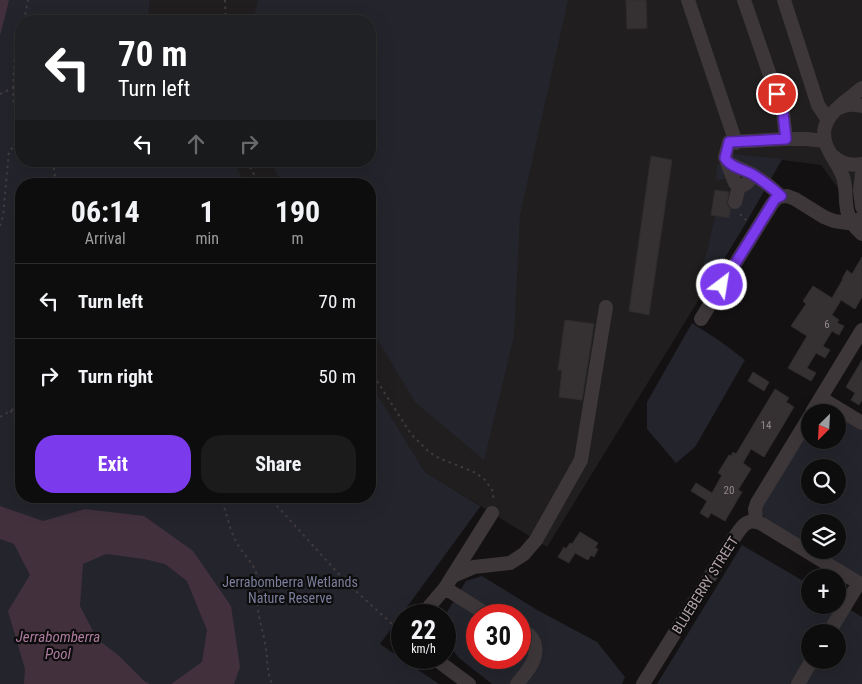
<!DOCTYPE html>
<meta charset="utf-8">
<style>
:root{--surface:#0e0d0e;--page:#1c1b1c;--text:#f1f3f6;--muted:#9b9c9e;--line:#2e2d2e;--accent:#7c3aed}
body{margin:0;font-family:"Roboto Condensed",sans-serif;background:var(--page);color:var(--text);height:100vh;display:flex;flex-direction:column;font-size:19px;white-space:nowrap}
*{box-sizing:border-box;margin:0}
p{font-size:16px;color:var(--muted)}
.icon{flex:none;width:28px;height:28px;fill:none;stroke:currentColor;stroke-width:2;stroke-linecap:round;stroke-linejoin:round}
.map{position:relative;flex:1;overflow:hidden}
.sheet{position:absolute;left:15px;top:178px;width:361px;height:325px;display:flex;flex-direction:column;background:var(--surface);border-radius:20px;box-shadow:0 5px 20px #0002,0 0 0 1px var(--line)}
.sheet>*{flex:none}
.hud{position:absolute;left:15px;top:15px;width:361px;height:152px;border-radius:20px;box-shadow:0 5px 20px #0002,0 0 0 1px var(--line);background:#202124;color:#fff;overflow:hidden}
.needle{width:32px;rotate:204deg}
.fabs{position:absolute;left:801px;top:404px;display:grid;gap:10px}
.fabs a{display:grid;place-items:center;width:45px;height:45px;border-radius:50%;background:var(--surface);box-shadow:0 5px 20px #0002,0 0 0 1px var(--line);font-size:25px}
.speed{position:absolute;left:391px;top:604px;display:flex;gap:10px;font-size:25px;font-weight:700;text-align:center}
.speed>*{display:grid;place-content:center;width:65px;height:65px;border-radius:50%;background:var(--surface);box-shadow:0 5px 20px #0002,0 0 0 1px var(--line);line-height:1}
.speed small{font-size:12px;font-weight:400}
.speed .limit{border:8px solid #d22;background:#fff;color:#111}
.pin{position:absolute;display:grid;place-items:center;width:42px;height:42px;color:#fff;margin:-21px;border:2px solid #fff;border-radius:50%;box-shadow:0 1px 5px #0007}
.me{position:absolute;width:55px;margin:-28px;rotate:31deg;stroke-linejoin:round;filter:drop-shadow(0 0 4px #0008)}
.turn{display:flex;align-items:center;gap:18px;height:105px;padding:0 20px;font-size:22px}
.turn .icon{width:65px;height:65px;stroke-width:2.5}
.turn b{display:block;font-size:35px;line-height:42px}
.lanes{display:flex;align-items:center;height:48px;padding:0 20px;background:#0003;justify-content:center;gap:25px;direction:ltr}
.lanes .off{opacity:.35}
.eta{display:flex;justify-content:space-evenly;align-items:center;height:85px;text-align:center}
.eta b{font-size:30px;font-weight:700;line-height:35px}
.primary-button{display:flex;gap:10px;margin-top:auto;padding:10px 20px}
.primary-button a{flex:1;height:58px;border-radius:20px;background:var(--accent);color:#fff;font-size:20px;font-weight:700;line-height:58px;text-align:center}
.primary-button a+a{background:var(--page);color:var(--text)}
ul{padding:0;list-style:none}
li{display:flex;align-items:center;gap:15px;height:75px;padding:0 20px;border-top:1px solid var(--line)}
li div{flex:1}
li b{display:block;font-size:19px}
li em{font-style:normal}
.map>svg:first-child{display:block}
.built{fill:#201e1e}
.green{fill:#24242c;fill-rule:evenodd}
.water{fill:#42313d}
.building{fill:#353132;stroke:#2f2c2c}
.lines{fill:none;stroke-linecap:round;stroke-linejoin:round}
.path{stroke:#413b3d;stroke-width:2;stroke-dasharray:2.5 4;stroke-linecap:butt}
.minor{stroke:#3d3739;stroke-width:14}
.route-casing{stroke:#51269a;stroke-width:12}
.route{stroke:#7c3aed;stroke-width:9}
.labels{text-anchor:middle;stroke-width:4.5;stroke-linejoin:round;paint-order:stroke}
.number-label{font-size:11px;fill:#94868d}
.park-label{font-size:14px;fill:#7b7e9d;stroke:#0e0d0d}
.street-label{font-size:14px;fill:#b3a3ab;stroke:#0e0d0d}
.water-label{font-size:15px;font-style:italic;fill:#ad7b9e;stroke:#0e0d0d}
</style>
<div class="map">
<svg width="862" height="684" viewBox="0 0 862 684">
<rect width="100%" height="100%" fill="#131112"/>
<path class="built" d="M150,0H862V192L840,191L821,165L782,160L747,221L547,547L425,472L370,384V184H246L232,161H370V21H148Z"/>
<path class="green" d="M0,0H150L148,21H21V161H233L246,184H21V496H370V383L425,472L480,506V507L380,644L439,684H0Z
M258,0H568L520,215L514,336L484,460L415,402L370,327V184H283L270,161H370V21H253Z
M734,154L782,159L769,181L729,157Z
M720,164L728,173L730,178L716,180L717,165Z
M750,185H755L765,189L747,221L706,289L698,281L708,248L715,216L729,218L732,201L741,195Z
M692,323L720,341L745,360L695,447L676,463L647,429V402Z
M838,414L862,429V578L817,550H838V522H810V546L765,518L762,514L761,508L810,426V440H838ZM810,468H838V495H810Z
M742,545L810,585V605H838V602L862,617V684H657ZM810,632H838V660H810Z
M482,576L539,611L597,642L625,677L622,684H492L459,658L445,640V615L466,581ZM478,615H520V658H478Z"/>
<path class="water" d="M0,0H9L0,36Z
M0,506L43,521L85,509L144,516L193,551L231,606L240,667L234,684H171L202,662L207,630L187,581L165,564L144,559L106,554L83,564L80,606L97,639L118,655L144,681L150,684H24L25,669L8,611L30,575L14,544L0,539Z"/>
<path class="building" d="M626,0H646L647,28L627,29Z
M651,156L672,160L649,315L629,311Z
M715,190L729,192L727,204L731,209L729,218L711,215Z
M862,257V297L855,309L841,300L832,315L839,320L837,323L844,326L839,335L832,331L823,346L830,350L825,358L816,353L807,368L816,373L811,381L788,368L807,336L791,326L806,304L803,301L813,286L832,298L843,279H842L847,270L852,274Z
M565,320L594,324L582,400L559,397L562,370H558Z
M862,360V400L859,405L851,400L855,393L846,387Z
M753,372L769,382L764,391L748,381Z
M775,389L789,398L786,402L794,407L764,457L751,449L743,463L751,469L738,490L742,492L725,521L711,513L708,518L700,513L707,501L691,491L696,483L712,493L722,475L718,473L729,455L731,456L733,452L736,454Z
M580,532L598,543L595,548L598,549L594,557L591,555L588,560L575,553L569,563L558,557L564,547L566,549L570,543L572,544Z
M491,658H515L508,668Z"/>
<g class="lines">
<path class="path" d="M225,0L226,21
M24,21L28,0
M13,88L15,50L21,29
M0,94L13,88C13,100 13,108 21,117
M53,161L56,184
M247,161L259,184
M740,214L747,221
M0,226L3,216L9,151L21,140
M370,370L411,434L429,452L439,458L476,473L485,480L492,490L494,501
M10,411L14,414L21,437
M14,414L21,409
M0,417L12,410L21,401
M219,496C227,510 228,526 235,539C240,552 253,561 257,575C260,586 258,598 258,609C259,621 263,631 265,643C268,657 266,671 272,684
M268,496L347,583L402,633"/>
<path class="minor" d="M688,0L736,143
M784,0L818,105L828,120
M862,88C850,98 829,111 825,127C820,146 837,160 843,177C848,190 843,206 850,219C852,225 858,230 862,234
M839,108C847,104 853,104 862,106
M786,139H806L825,141
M833,156C841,164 851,166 862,164
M728,163L752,174C749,182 747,185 739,186
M752,174L767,184L781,196
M862,174L860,191L862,207
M735,202L739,186L735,183L725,157L729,142L786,139L783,113L744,0
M701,319L772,204L778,197L787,196L795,199L824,217L834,221L848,223L862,218
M821,398L862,423
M812,412L862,330
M756,521L755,509L757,503L810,416
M453,576L474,567L510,563L524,554L536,540L581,460L606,307
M445,588L488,615
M422,615L445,588L492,513
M829,632L859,583
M434,658L469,684
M517,684C527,671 540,659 534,642C531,635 527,632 520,629
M643,684L734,538C742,526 747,517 762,524L862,585
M798,684L812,660"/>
</g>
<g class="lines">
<g class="route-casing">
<path id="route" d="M722,285L772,204L775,199L781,196C772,188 762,180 752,174C742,169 730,167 725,158L729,142L786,139L783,113L777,94"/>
</g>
<use href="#route" class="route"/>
</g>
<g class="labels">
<g class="number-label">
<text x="827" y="328">6</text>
<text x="766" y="429">14</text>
<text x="729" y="494">20</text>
</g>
<g class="park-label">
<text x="290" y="587">Jerrabomberra Wetlands<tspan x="290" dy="16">Nature Reserve</tspan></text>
</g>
<g class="street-label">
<text transform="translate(705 585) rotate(-58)" y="5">BLUEBERRY STREET</text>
</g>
<g class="water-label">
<text x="58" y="642">Jerrabomberra<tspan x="58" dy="17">Pool</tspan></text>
</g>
</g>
</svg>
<div class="fabs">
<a><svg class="needle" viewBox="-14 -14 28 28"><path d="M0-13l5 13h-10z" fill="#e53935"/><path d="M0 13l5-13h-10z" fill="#9b9c9e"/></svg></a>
<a><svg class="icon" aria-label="search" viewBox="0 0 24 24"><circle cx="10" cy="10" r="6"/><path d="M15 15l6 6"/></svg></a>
<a><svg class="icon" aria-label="layers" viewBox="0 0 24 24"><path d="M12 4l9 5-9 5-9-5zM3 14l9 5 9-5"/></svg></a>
<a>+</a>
<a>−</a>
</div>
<div class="speed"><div>22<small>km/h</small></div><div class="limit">30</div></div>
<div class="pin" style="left:777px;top:94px;background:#d93025"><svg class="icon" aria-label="arrive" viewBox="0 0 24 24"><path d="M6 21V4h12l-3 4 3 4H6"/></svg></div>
<svg class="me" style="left:722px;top:285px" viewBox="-20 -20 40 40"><circle r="17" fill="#7c3aed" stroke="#fff" stroke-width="3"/><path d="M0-11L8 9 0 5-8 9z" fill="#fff"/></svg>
<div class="hud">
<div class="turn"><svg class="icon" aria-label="left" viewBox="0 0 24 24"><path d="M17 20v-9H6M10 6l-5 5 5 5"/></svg><div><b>70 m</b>Turn left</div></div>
<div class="lanes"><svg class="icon" aria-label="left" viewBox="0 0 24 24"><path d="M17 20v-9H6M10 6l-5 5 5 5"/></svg><svg class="icon off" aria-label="ahead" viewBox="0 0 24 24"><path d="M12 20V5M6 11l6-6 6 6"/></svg><svg class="icon off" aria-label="right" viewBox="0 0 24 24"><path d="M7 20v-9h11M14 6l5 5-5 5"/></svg></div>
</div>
<section class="sheet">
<div class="eta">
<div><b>06:14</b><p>Arrival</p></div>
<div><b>1</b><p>min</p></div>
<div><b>190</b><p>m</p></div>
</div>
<ul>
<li><svg class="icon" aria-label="left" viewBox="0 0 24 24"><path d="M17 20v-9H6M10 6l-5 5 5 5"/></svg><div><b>Turn left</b></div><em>70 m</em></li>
<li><svg class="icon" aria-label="right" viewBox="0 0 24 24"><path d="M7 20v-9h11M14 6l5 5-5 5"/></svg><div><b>Turn right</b></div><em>50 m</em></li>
</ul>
<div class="primary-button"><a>Exit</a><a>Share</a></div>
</section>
</div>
